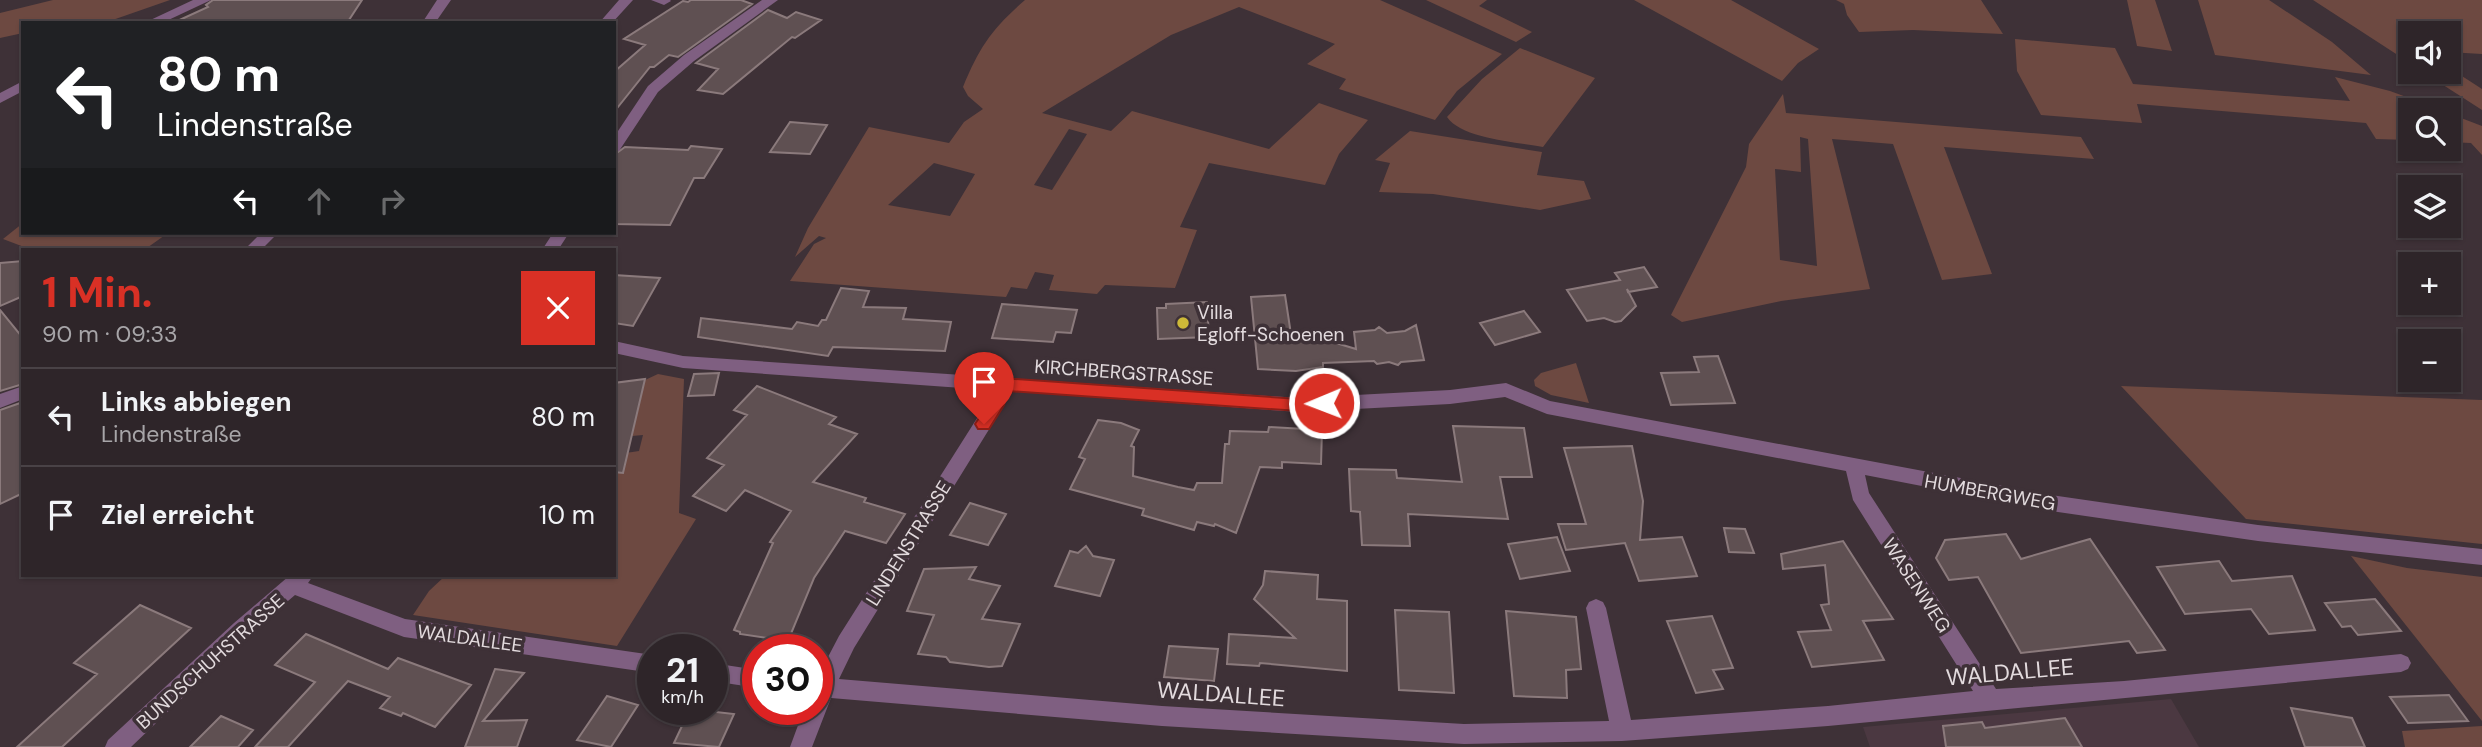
<!DOCTYPE html>
<html lang="de">
<meta charset="utf-8">
<style>
:root{--surface:#2e2529;--page:#362d31;--text:#f1f3f6;--muted:#a7a5a8;--line:#494246;--accent:#d93025}
body{margin:0;font-family:"DM Sans",sans-serif;background:var(--page);color:var(--text);height:100vh;display:flex;flex-direction:column;font-size:26px;white-space:nowrap}
*{box-sizing:border-box;margin:0}
p{font-size:23px;color:var(--muted)}
.icon{flex:none;width:38px;height:38px;fill:none;stroke:currentColor;stroke-width:2;stroke-linecap:round;stroke-linejoin:round}
.map{position:relative;flex:1;overflow:hidden}
.sheet{position:absolute;left:21px;top:248px;width:595px;height:329px;display:flex;flex-direction:column;background:var(--surface);border-radius:0px;box-shadow:0 2px 5px #0004,0 0 0 2px var(--line)}
.sheet>*{flex:none}
.top-card{position:absolute;left:21px;top:21px;width:595px;height:214px;border-radius:0px;box-shadow:0 2px 5px #0004,0 0 0 2px var(--line);background:#202124;color:#fff;overflow:hidden}
.controls{position:absolute;left:2398px;top:21px;display:grid;gap:14px}
.controls a{display:grid;place-items:center;width:63px;height:63px;border-radius:0px;background:var(--surface);box-shadow:0 2px 5px #0004,0 0 0 2px var(--line);font-size:35px}
.speed{position:absolute;left:637px;top:634px;display:flex;gap:14px;font-size:35px;font-weight:700;text-align:center}
.speed>*{display:grid;place-content:center;width:91px;height:91px;border-radius:50%;background:var(--surface);box-shadow:0 2px 5px #0004,0 0 0 2px var(--line);line-height:1}
.speed small{font-size:18px;font-weight:400}
.speed .limit{border:10px solid #d22;background:#fff;color:#111}
.pin{position:absolute;display:grid;place-items:center;width:60px;height:60px;color:#fff;margin:-72px -30px;border-radius:50% 50% 50% 0;rotate:-45deg;box-shadow:0 0 7px #0007}
.pin .icon{rotate:45deg}
.me{position:absolute;width:77px;margin:-38px;rotate:269deg;stroke-linejoin:round;filter:drop-shadow(0 0 5px #0008)}
.turn{display:flex;align-items:center;gap:24px;height:147px;padding:0 21px;font-size:32px}
.turn .icon{width:91px;height:91px;stroke-width:2.5}
.turn b{display:block;font-size:49px;line-height:60px}
.lanes{display:flex;align-items:center;height:66px;padding:0 21px;background:#0003;justify-content:center;gap:35px;direction:ltr}
.lanes .off{opacity:.35}
.round{display:grid;place-items:center;flex:none;width:74px;height:74px;border-radius:0px;background:var(--page)}
.head{display:flex;align-items:center;justify-content:space-between;height:119px;padding:0 21px}
h1{font-size:42px;font-weight:700;line-height:52px;color:var(--accent)}
ul{padding:0;list-style:none}
li{display:flex;align-items:center;gap:21px;height:98px;padding:0 21px;border-top:2px solid var(--line)}
li div{flex:1}
li b{display:block;font-size:26px}
li em{font-style:normal}
.map>svg:first-child{display:block}
.built{fill:#4b3841}
.green{fill:#6d4941;fill-rule:evenodd}
.building{fill:#5f5052;stroke:#8b7a7c;stroke-width:2}
.lines{fill:none;stroke-linecap:round;stroke-linejoin:round}
.minor{fill:#7f5f81;fill-rule:evenodd}
.route{fill:#d93025;stroke:#8d1f18;stroke-width:2}
.poi-dot{fill:#cdb938;stroke:#3e3137;stroke-width:2.5}
.labels{text-anchor:middle;stroke-width:7;stroke-linejoin:round;paint-order:stroke}
.poi-label{font-size:19px;fill:#e3dbde;stroke:#3e3137;text-anchor:start}
.street-label{font-size:19px;fill:#e3dbde;stroke:#3e3137}
.near-street-label{font-size:23px;fill:#e3dbde;stroke:#3e3137}
</style>
<div class="map">
<svg width="2482" height="747" viewBox="0 0 2482 747">
<rect width="100%" height="100%" fill="#3e3137"/>
<path class="built" d="M2171,699L2199,747H1870L1863,727Z"/>
<path class="green" d="M53,0H170L104,23H23V33L0,38V13Z
M1025,0H1380L1502,54L1457,91L1435,120L1339,89L1346,79L1307,64L1335,44L1239,7L1171,35L1042,113L1111,131L1132,111L1269,149L1319,103L1368,120L1339,154L1325,185L1209,163L1180,227L1197,230L1175,288L1105,285L1097,294L1049,290L1054,275L1035,272L1027,289L1011,287L1006,297L790,281L814,244L826,238L819,236L795,257L808,228L869,127L949,143L964,122L983,109L968,96L963,87C980,46 992,29 1025,0ZM1069,129L1087,134L1052,190L1034,185ZM934,163L975,174L950,216L888,205Z
M1426,0H1487L1479,6L1532,32L1516,42Z
M1634,0H1731L1819,49L1798,63L1782,81Z
M1836,0H1981L2003,34L1913,30L1859,32L1847,15L1844,4Z
M2127,0H2155L2172,51L2137,46Z
M2198,0H2269L2332,42L2371,75L2215,55Z
M2313,0H2482V54L2448,52V33H2410V63Z
M2015,39L2115,48L2133,84L2350,101L2335,77L2390,91L2442,110H2410V140L2376,139L2366,123L2137,104L2142,123L2041,115L2017,71Z
M1520,48L1595,78L1543,147C1517,142 1462,139 1447,117L1482,79Z
M2448,67L2482,89V110L2423,72H2448Z
M1783,94L1786,113L2081,137L2094,159L1944,147L1992,274L1942,280L1893,144L1832,139L1870,289L1781,301L1682,322L1671,315L1746,167L1749,144ZM1800,137L1808,139L1817,266L1780,260L1775,169L1801,172Z
M2448,113L2482,126V155L2471,143L2448,142Z
M1410,131L1542,152L1537,175L1584,181L1591,199L1540,210L1433,194L1379,192L1390,163L1375,160Z
M23,223V233H168L144,250H32L3,239Z
M1576,363L1589,403L1551,395L1535,386L1534,380L1541,373Z
M658,374L684,379L679,513L696,519L617,646L413,615L429,591L445,576H614V466L619,454L639,451L643,435L632,436L645,380Z
M2121,386L2482,400V544L2246,519Z
M2351,556L2407,568L2482,577V721Z
M2482,726V747H2405L2402,731Z"/>
<path class="building" d="M213,0H362L347,23H173L208,7L206,5Z
M691,0H741L752,4L678,57L669,55L654,67H650L614,112V72L645,45L624,39L683,1L688,2Z
M768,10L787,18L796,12L821,20L795,38L792,37L723,94L698,90L718,69L696,63Z
M790,122L827,125L810,154L770,152Z
M691,146L722,149L704,178H694L670,225L614,224V155L625,147L688,150Z
M23,261V296L0,306V263Z
M1644,267L1657,287L1628,292L1627,289L1636,306L1621,321L1615,322L1604,318L1587,321L1567,290L1620,280L1615,273Z
M614,275L660,278L633,326L614,323Z
M841,288L869,291L863,307L906,308L903,319L951,322L945,351L833,347L828,356L698,337L701,318L792,329L797,322L818,326L822,320H826Z
M1285,295L1292,341L1313,336L1356,349L1354,332L1375,330L1379,327L1387,333L1405,331L1416,325L1424,360L1401,362L1398,365L1389,362L1377,364L1374,361L1323,363V367L1296,371L1258,369L1251,297Z
M1207,302L1209,337L1158,339L1157,308H1166V304Z
M1002,304L1077,310L1071,333L1056,332L1053,342L992,338Z
M0,310L23,338V384L0,391Z
M1524,311L1540,332L1495,345L1480,323Z
M1718,356L1735,403L1671,405L1661,373L1699,372L1694,357Z
M719,373L714,395L688,396L694,374Z
M645,379L623,473L614,472V383Z
M757,386L836,417L829,424L857,434L813,482L866,498L864,502L905,514L886,543L845,531L814,578L788,641L740,634V632L734,630L773,543L770,542L791,511L745,490L726,511L693,496L724,465L707,458L747,415L734,410Z
M23,402V493L0,504V410Z
M1098,420L1121,423L1139,430L1131,446L1134,447L1133,476L1178,487L1194,490L1197,483H1222L1225,444H1229L1230,431L1268,432L1269,427L1322,430L1321,464L1282,462V468L1260,467L1236,533L1215,524L1214,526L1197,522L1194,530L1142,515L1144,509L1070,489L1085,459L1079,457Z
M1453,426L1524,428L1532,477H1500L1508,519L1408,514L1410,546L1362,545L1360,512L1351,511L1349,469L1396,470L1397,478L1462,482Z
M1632,446L1643,501L1640,540L1682,537L1697,576L1639,581L1625,543L1566,550L1558,524H1586L1564,448Z
M970,503L1006,514L988,545L950,535Z
M1724,528L1745,529L1754,553L1729,552Z
M2006,534L2021,559L2090,539L2165,650L2137,653L2129,641L2021,653L1978,577L1949,580L1936,558L1945,540Z
M1557,537L1570,571L1520,579L1508,544Z
M1843,541L1893,619L1863,621L1884,660L1812,667L1798,632L1831,630L1821,605L1829,604L1825,565L1783,569L1781,554Z
M1086,546L1093,556L1114,560L1100,596L1055,586L1070,551L1078,553Z
M2219,561L2232,581L2292,576L2315,630L2269,634L2251,609L2185,614L2157,567Z
M976,567L969,579L1000,586L982,619L1020,624L1002,666L989,667L950,662L946,657L918,654L934,615L907,611L924,569Z
M1265,571L1318,575L1317,599L1347,601V671L1260,663L1259,666L1227,664L1229,634L1295,638L1254,599L1263,585Z
M2375,599L2401,631L2358,635L2351,626L2342,627L2325,603Z
M140,605L191,628L62,747H17L97,674L74,663Z
M1395,610L1449,612L1454,693L1399,690Z
M1506,611L1576,617L1581,669L1566,670L1567,698L1514,696Z
M1712,616L1733,668L1713,670L1723,689L1696,693L1667,621Z
M306,634L388,669L398,658L471,685L435,727L403,713L401,716L380,708L390,697L348,681L288,747H255L315,682L275,665Z
M1169,646L1218,649L1214,681L1164,677Z
M495,669L524,673L483,721L527,720L521,736L517,747H465Z
M2449,695L2468,721L2408,723L2390,697Z
M607,696L638,705L611,747L577,740Z
M2291,708L2352,718L2365,747H2305Z
M690,709L734,714L719,747L674,743Z
M221,716L253,730L238,747H190Z
M2065,718L2082,747H1946L1943,726L1982,722L1985,728Z"/>
<g class="lines">
<path class="minor" d="M193,0H211L162,23H144Z
M437,0H451L435,23H422Z
M619,0H633L612,23H599Z
M651,0H670L671,1L664,5Z
M762,0H778L694,61L658,92L619,151L614,153V137L648,86L684,55Z
M23,81V91L0,103V93Z
M261,233H278L261,250H244Z
M553,233H569L558,250H542Z
M614,341L683,356L1299,398L1450,390L1506,383L1550,401L2051,495L2258,525L2482,549V565L2258,541L2051,511L1865,475L1869,493L1996,689L2124,681L2401,654L2408,657L2411,663L2408,669L2401,672L1828,726L1622,741L1464,744L1162,726L831,698L812,747H790L804,709H817V678L839,636L986,404L990,390L683,368L614,353ZM1008,391L1299,412L1450,404L1505,397L1547,414L1846,471L1853,500L1973,691L1828,706L1631,720L1606,608L1603,602L1596,599L1589,602L1586,608L1609,721L1464,724L1162,706L839,679L854,648L1001,410Z
M23,386V399L0,408V394Z
M289,576H313L308,583L405,619L653,655V673L404,637L295,595L248,635L131,747H105L108,740L234,623Z
M712,663L758,670V688L712,681Z"/>
</g>
<path class="route" d="M1001,378L1299,399L1324,397L1333,403L1324,409L1299,411L1007,391L1004,405L989,429H978L975,424L988,404L993,384Z"/>
<circle class="poi-dot" cx="1183" cy="323" r="7"/>
<g class="labels">
<g class="poi-label">
<text x="1197" y="319">Villa<tspan x="1197" dy="22">Egloff-Schoenen</tspan></text>
</g>
<g class="street-label">
<text transform="translate(1124 372) rotate(4)" y="7">KIRCHBERGSTRASSE</text>
<text transform="translate(1990 492) rotate(10)" y="7">HUMBERGWEG</text>
<text transform="translate(908 543) rotate(-58)" y="7">LINDENSTRASSE</text>
<text transform="translate(1917 585) rotate(57)" y="7">WASENWEG</text>
<text transform="translate(470 638) rotate(8)" y="7">WALDALLEE</text>
<text transform="translate(210 661) rotate(-42)" y="7">BUNDSCHUHSTRASSE</text>
</g>
<g class="near-street-label">
<text transform="translate(2010 672) rotate(-5)" y="8">WALDALLEE</text>
<text transform="translate(1221 694) rotate(4)" y="8">WALDALLEE</text>
</g>
</g>
</svg>
<div class="controls">
<a><svg class="icon" aria-label="sound" viewBox="0 0 24 24"><path d="M4 9h4l5-4v14l-5-4H4zM17 9q2 3 0 6"/></svg></a>
<a><svg class="icon" aria-label="search" viewBox="0 0 24 24"><circle cx="10" cy="10" r="6"/><path d="M15 15l6 6"/></svg></a>
<a><svg class="icon" aria-label="layers" viewBox="0 0 24 24"><path d="M12 4l9 5-9 5-9-5zM3 14l9 5 9-5"/></svg></a>
<a>+</a>
<a>−</a>
</div>
<div class="speed"><div>21<small>km/h</small></div><div class="limit">30</div></div>
<div class="pin" style="left:984px;top:424px;background:#d93025"><svg class="icon" aria-label="arrive" viewBox="0 0 24 24"><path d="M6 21V4h12l-3 4 3 4H6"/></svg></div>
<svg class="me" style="left:1324px;top:403px" viewBox="-20 -20 40 40"><circle r="17" fill="#d93025" stroke="#fff" stroke-width="3"/><path d="M0-11L8 9 0 5-8 9z" fill="#fff"/></svg>
<div class="top-card">
<div class="turn"><svg class="icon" aria-label="left" viewBox="0 0 24 24"><path d="M17 20v-9H6M10 6l-5 5 5 5"/></svg><div><b>80 m</b>Lindenstraße</div></div>
<div class="lanes"><svg class="icon" aria-label="left" viewBox="0 0 24 24"><path d="M17 20v-9H6M10 6l-5 5 5 5"/></svg><svg class="icon off" aria-label="ahead" viewBox="0 0 24 24"><path d="M12 20V5M6 11l6-6 6 6"/></svg><svg class="icon off" aria-label="right" viewBox="0 0 24 24"><path d="M7 20v-9h11M14 6l5 5-5 5"/></svg></div>
</div>
<section class="sheet">
<div class="head"><div><h1>1 Min.</h1><p>90 m · 09:33</p></div><a class="round" style="background:#d93025;color:#fff"><svg class="icon" aria-label="close" viewBox="0 0 24 24"><path d="M6 6l12 12M18 6L6 18"/></svg></a></div>
<ul>
<li><svg class="icon" aria-label="left" viewBox="0 0 24 24"><path d="M17 20v-9H6M10 6l-5 5 5 5"/></svg><div><b>Links abbiegen</b><p>Lindenstraße</p></div><em>80 m</em></li>
<li><svg class="icon" aria-label="arrive" viewBox="0 0 24 24"><path d="M6 21V4h12l-3 4 3 4H6"/></svg><div><b>Ziel erreicht</b></div><em>10 m</em></li>
</ul>
</section>
</div>
